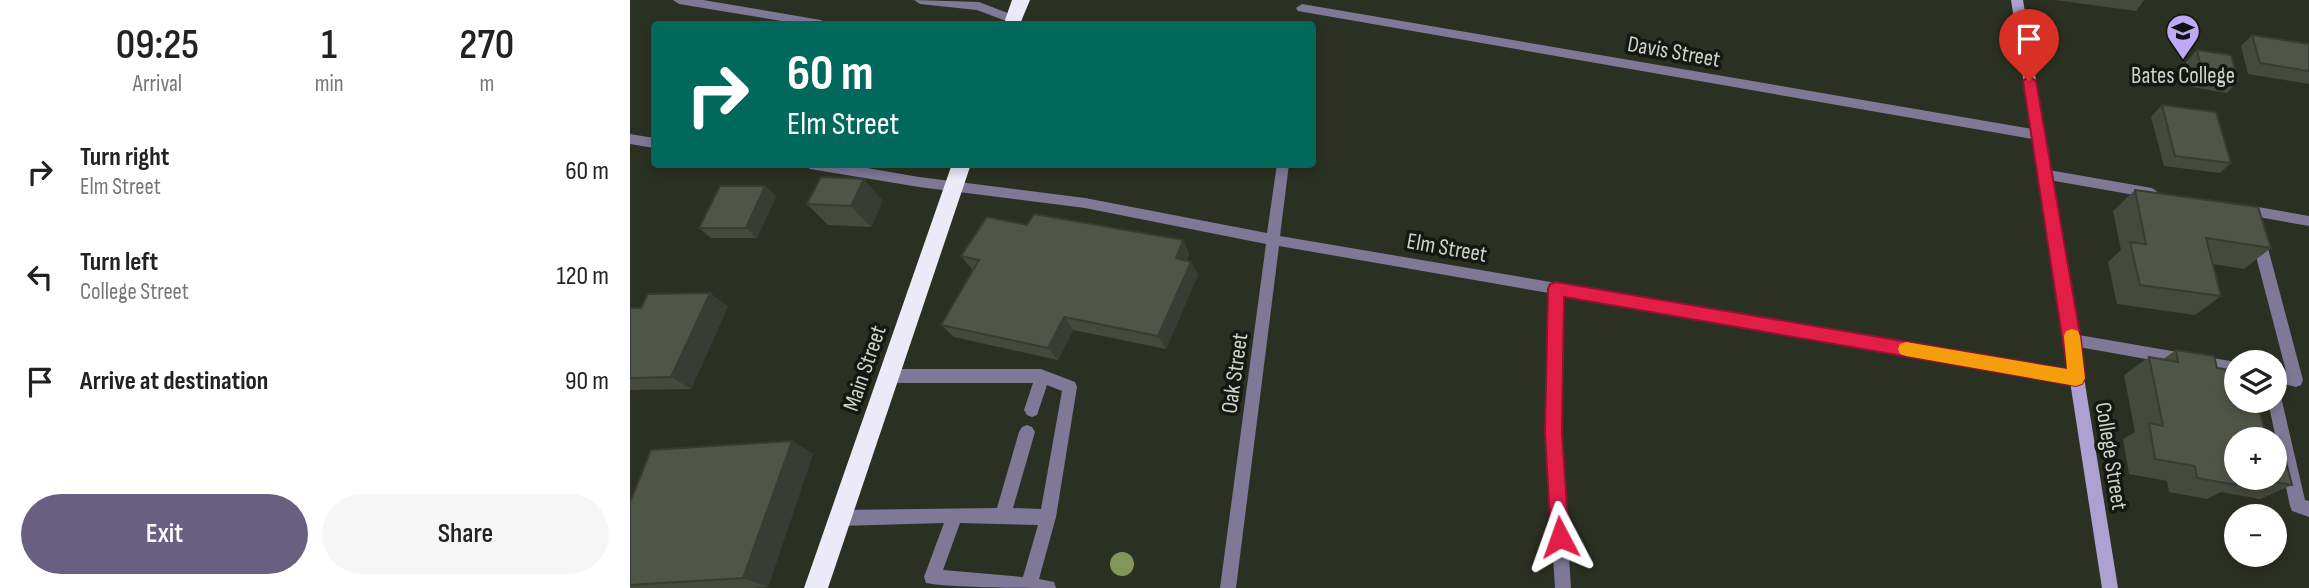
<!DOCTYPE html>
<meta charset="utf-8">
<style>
:root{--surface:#fff;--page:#f6f6f6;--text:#222;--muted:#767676;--accent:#685f81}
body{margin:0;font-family:"Sofia Sans Condensed",sans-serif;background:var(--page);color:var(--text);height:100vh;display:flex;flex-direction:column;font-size:26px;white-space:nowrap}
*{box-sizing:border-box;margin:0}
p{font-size:23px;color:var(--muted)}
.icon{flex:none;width:38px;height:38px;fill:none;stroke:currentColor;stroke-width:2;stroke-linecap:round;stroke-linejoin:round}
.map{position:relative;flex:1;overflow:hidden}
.side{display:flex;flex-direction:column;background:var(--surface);width:630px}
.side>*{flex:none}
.guide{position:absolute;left:21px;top:21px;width:665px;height:147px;border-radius:7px;box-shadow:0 4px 10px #0003;background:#00695c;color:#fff;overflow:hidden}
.buttons{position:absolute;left:1594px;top:350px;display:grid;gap:14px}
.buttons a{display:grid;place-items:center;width:63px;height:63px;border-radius:50%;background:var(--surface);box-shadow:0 4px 10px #0003;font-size:35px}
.pin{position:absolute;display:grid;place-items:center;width:60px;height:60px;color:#fff;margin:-72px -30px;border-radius:50% 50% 50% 0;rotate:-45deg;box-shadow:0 0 7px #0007}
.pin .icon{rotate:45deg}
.me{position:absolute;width:77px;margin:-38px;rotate:356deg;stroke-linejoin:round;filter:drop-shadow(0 0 5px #0008)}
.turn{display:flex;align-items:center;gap:24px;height:147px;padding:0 21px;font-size:32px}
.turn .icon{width:91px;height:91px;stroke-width:2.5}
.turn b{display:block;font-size:49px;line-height:60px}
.eta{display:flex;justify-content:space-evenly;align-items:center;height:119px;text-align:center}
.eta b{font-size:42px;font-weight:600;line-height:49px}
.button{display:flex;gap:14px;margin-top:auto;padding:14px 21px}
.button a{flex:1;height:80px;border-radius:42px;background:var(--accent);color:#fff;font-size:28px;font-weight:600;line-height:80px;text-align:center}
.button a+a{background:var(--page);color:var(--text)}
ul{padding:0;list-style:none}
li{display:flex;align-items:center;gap:21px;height:105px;padding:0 21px}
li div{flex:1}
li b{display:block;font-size:26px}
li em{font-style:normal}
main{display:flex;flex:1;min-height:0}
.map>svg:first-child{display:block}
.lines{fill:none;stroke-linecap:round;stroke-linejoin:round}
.lane{fill:#7f7897;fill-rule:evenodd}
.street{fill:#7f7897;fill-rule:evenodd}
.secondary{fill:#ada1d2;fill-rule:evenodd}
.highway{fill:#ece9f8;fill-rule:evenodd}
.tree{fill:#819759}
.wall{fill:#454a3d}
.shaded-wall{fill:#383c32}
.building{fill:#505647;stroke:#383c32;stroke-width:2}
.route{fill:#e11d48;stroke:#92132f;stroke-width:2}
.slow{fill:#f59e0b}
.labels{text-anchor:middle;stroke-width:7;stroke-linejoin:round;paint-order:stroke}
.street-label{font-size:23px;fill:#cfd3ca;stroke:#151811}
.poi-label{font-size:23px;fill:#cfd3ca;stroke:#151811}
</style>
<main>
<section class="side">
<div class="eta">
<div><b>09:25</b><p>Arrival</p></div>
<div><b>1</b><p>min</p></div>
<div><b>270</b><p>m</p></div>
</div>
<ul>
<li><svg class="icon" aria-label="right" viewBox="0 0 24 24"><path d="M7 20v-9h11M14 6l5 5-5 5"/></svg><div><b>Turn right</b><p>Elm Street</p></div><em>60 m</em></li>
<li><svg class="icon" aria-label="left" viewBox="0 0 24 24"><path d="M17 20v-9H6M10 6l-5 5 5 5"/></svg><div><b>Turn left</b><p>College Street</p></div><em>120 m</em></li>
<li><svg class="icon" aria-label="arrive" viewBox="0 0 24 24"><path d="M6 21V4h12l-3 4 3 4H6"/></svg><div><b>Arrive at destination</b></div><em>90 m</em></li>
</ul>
<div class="button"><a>Exit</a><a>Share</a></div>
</section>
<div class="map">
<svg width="1679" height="588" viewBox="0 0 1679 588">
<rect width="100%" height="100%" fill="#2b3122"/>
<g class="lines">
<path class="lane" d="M284,0L349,2L388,17L390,20L384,24L347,10L290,4Z
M1628,231L1633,233L1635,237L1673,380L1671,385L1666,387L1645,382V368L1656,371L1621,237L1623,233Z
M1443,334L1606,362V375L1443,346L1438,344L1436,340L1438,336Z
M259,369H411L445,382L447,387L426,517L409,579L424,582L426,588C395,588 322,588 296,583L294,577L314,523L210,526L204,524L202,518L204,512L210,510L367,508L389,432L392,427L397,425L402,427L405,432L383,508L411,509L432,391L417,385L407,415L402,417L397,415L394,410L403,383H259L254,381L252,376L254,371ZM330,523L408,525L393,577L313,570Z
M1645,394L1650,396L1652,401L1675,500L1679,501V517L1662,511L1660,506L1638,401H1645Z"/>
<path class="street" d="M43,0H73L191,20L197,24H170L49,4Z
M672,4L1408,130L1414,135L1408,140L668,11L666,8Z
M0,134L24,138V148L0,144Z
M174,164H214L289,177L455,198L637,233L647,164H659L650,236L1446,371L1451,373L1453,378L1451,383L1446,385L933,296L931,434L941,588H925L915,434L919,293L649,246L606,588H590L636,244L455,208L289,187L180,169Z
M1413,169L1522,188L1529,193L1522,198L1413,179L1407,174Z
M1611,204L1679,216V226L1606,213L1604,209L1606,205Z"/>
<path class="secondary" d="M1381,0H1393L1488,588H1472Z"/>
<path class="highway" d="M382,0H400L390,24H378L375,20Z
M322,164H341L198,588H174Z"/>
</g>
<circle class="tree" cx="492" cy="564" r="12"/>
<path class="wall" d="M1425,0H1514L1506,11Z
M1622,35L1679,44V84L1618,74L1611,46Z
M1567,50L1608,81L1597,93L1562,87L1556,62Z
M1532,105L1601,163L1590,173L1534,166L1521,117Z
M135,186L146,196L127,238H81L69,228Z
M1505,190L1641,248L1614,269L1583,264L1591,296L1565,315L1487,304L1478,262L1491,250L1483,211Z
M253,201L241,227L198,225L177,204Z
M397,225L553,240L559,254L557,261L561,262L568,275L536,349L443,330L428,360L324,337L311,325L343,270L331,256Z
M98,306L61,389L0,390V308Z
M1546,350L1606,439V478H1645L1662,485L1630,499L1591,492L1577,499L1539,492L1537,481L1499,474L1493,439L1505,432L1494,375L1519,357L1532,360Z
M162,441L183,454L138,587L122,588H0V503Z"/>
<path class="shaded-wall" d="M234,179L253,201L241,227L221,206Z
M135,186L146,196L127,238L116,228Z
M553,240L559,254L553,272L546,258Z
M561,262L568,275L536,349L528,336Z
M80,293L98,306L61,389L41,377Z
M434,317L443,330L428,360L418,348Z
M162,441L183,454L138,587L113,578Z"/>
<path class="building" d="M1622,35L1679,44V71L1630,63Z
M1567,50L1601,55L1608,81L1573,76Z
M1532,105L1586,112L1601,163L1545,156Z
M191,177L234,179L221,206L177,204Z
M90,186H135L116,228H69Z
M1505,190L1628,207L1641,248L1576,238L1591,296L1510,285L1500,242L1516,244Z
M404,214L553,240L546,258L561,262L528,336L434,317L418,348L311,325L349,260L331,256L357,217L397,225Z
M80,293L41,377L0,378V308H11L18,294Z
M1546,350L1584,356L1587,368L1606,371V401H1627L1637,439H1606V475L1604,474L1606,485L1567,478L1565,466L1525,459L1519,423L1533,426L1519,357L1548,362Z
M162,441L113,578L0,585V503L21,450Z
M1645,445L1652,446L1662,485L1623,478H1645Z"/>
<path class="route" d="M1399,76L1406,81L1451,340L1455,378L1452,384L1446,386L934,297L932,433L939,537L936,543L930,546L923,543L921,537L915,433L918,289L920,284L926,282L1437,369L1393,81Z"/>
<path class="slow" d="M1442,329L1448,331L1450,336L1455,378L1452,384L1446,386L1276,356L1270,354L1268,349L1270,344L1276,342L1437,369L1434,336L1436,331Z"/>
<defs>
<g id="university-pin" transform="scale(1.75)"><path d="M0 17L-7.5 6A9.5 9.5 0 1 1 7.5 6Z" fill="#bda9f5" stroke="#151811"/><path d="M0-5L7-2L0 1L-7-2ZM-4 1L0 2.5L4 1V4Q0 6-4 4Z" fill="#111"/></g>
</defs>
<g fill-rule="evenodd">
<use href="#university-pin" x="1553" y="31"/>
</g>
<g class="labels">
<g class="street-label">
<text transform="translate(1044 51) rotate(10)" y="8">Davis Street</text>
<text transform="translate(817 247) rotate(10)" y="8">Elm Street</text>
<text transform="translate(234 368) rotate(-71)" y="8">Main Street</text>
<text transform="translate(604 373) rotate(-82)" y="8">Oak Street</text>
<text transform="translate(1482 456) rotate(81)" y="8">College Street</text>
</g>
<g class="poi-label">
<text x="1553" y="83">Bates College</text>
</g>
</g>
</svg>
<div class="buttons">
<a><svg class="icon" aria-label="layers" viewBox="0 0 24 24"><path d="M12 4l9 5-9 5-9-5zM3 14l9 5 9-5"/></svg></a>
<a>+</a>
<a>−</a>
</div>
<div class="pin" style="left:1399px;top:81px;background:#d93025"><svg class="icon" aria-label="arrive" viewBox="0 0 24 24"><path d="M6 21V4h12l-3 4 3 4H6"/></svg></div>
<svg class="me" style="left:930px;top:537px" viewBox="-20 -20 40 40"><path d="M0-17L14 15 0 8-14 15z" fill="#e11d48" stroke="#fff" stroke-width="4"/></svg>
<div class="guide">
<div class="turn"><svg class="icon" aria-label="right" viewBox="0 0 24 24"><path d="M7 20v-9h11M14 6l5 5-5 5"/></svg><div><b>60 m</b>Elm Street</div></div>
</div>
</div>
</main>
